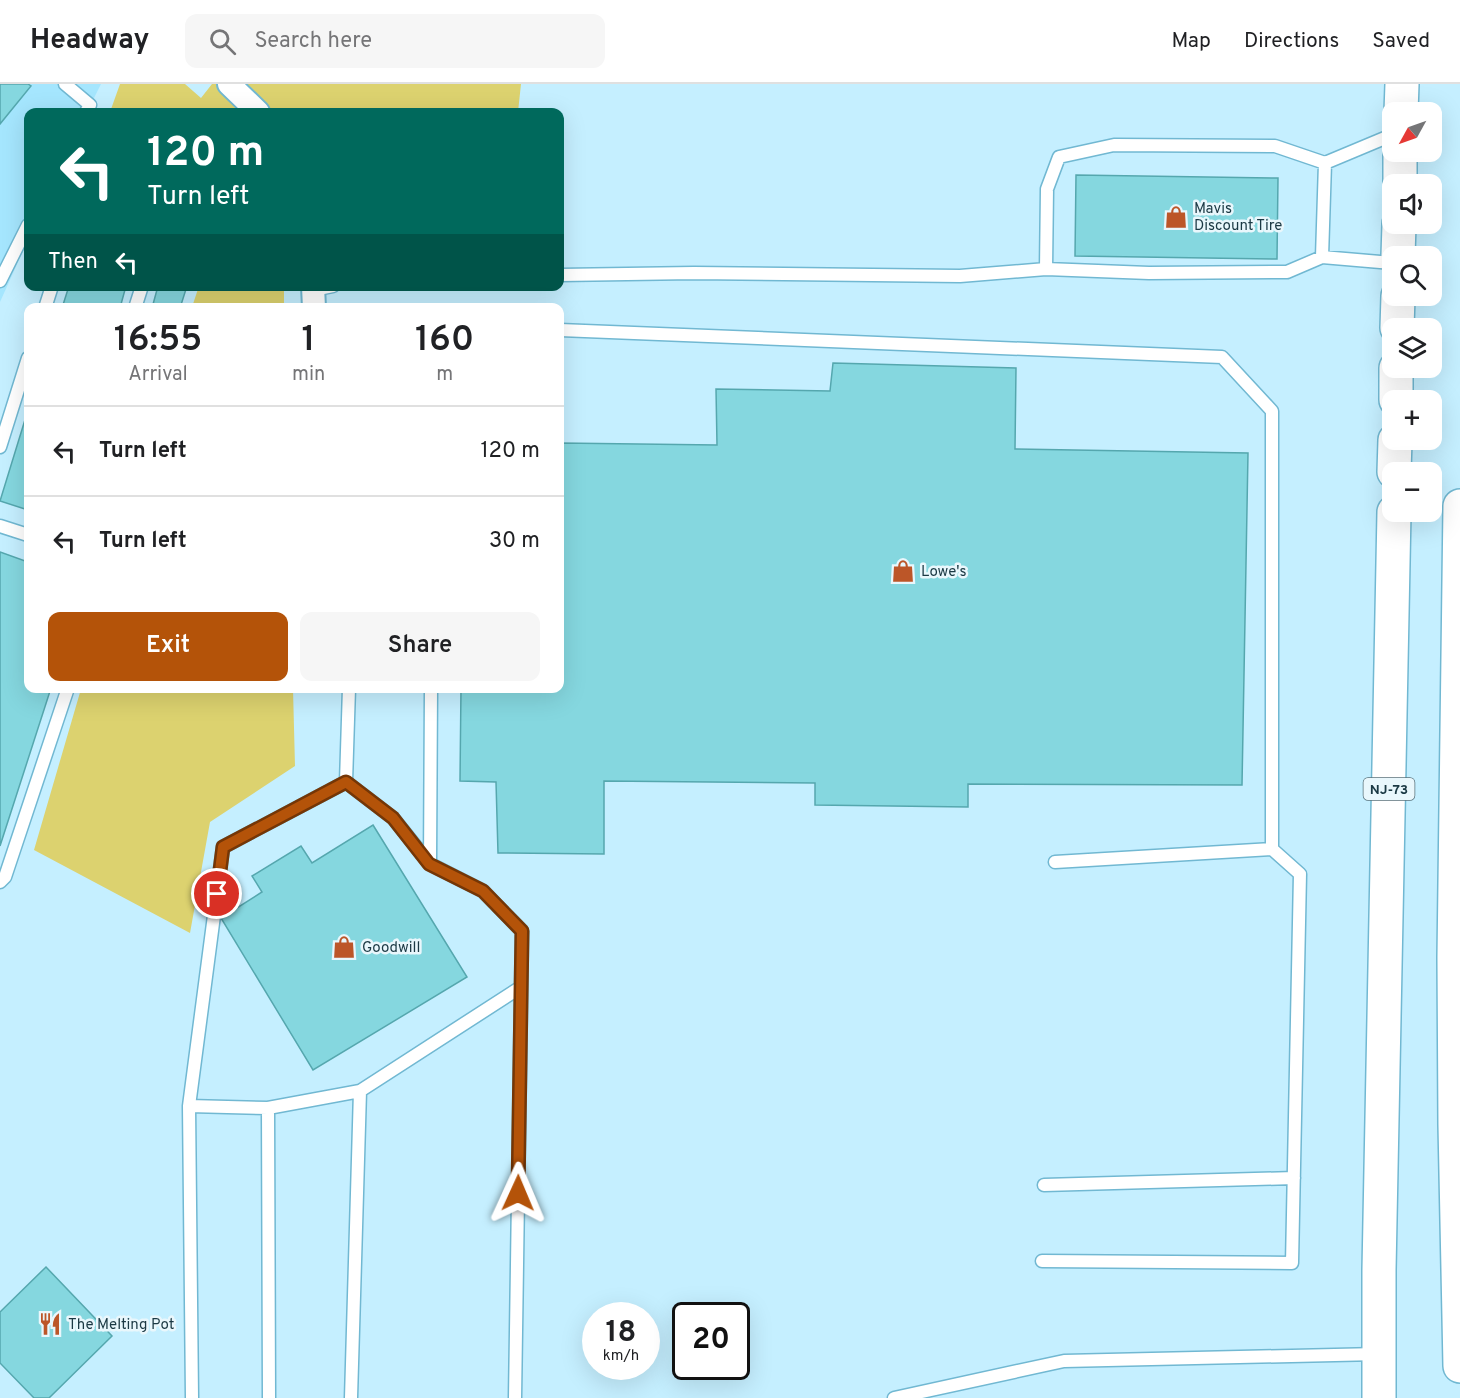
<!DOCTYPE html>
<meta charset="utf-8">
<style>
:root{--surface:#fff;--page:#f6f6f6;--text:#202124;--muted:#757577;--line:#e0e0e0;--accent:#b45309}
body{margin:0;font-family:Overpass,sans-serif;background:var(--page);color:var(--text);height:100vh;display:flex;flex-direction:column;font-size:22px;white-space:nowrap}
*{box-sizing:border-box;margin:0}
p{font-size:20px;color:var(--muted)}
.icon{flex:none;width:33px;height:33px;fill:none;stroke:currentColor;stroke-width:2;stroke-linecap:round;stroke-linejoin:round}
.map{position:relative;flex:1;overflow:hidden}
.sheet{position:absolute;left:24px;top:219px;width:540px;height:390px;display:flex;flex-direction:column;background:var(--surface);border-radius:12px;box-shadow:0 6px 24px #0002}
.sheet>*{flex:none}
.banner{position:absolute;left:24px;top:24px;width:540px;height:183px;border-radius:12px;box-shadow:0 6px 24px #0002;background:#00695c;color:#fff;overflow:hidden}
.needle{width:39px;rotate:230deg}
.fabs{position:absolute;left:1382px;top:18px;display:grid;gap:12px}
.fabs a{display:grid;place-items:center;width:60px;height:60px;border-radius:12px;background:var(--surface);box-shadow:0 6px 24px #0002;font-size:30px}
.speed{position:absolute;left:582px;top:1218px;display:flex;gap:12px;font-size:30px;font-weight:700;text-align:center}
.speed>*{display:grid;place-content:center;width:78px;height:78px;border-radius:50%;background:var(--surface);box-shadow:0 6px 24px #0002;line-height:1}
.speed small{font-size:15px;font-weight:400}
.speed .limit{border:3px solid #111;border-radius:9px;background:#fff;color:#111}
.pin{position:absolute;display:grid;place-items:center;width:51px;height:51px;color:#fff;margin:-26px;border:3px solid #fff;border-radius:50%;box-shadow:0 2px 6px #0007}
.me{position:absolute;width:66px;margin:-33px;rotate:1deg;stroke-linejoin:round;filter:drop-shadow(0 0 4px #0008)}
.turn{display:flex;align-items:center;gap:21px;height:126px;padding:0 24px;font-size:27px}
.turn .icon{width:78px;height:78px;stroke-width:2.5}
.turn b{display:block;font-size:42px;line-height:51px}
.then{display:flex;align-items:center;height:57px;padding:0 24px;background:#0003;gap:12px;font-size:22px}
.eta{display:flex;justify-content:space-evenly;align-items:center;height:102px;text-align:center}
.eta b{font-size:36px;font-weight:600;line-height:42px}
.cta{display:flex;gap:12px;margin-top:auto;padding:12px 24px}
.cta a{flex:1;height:69px;border-radius:12px;background:var(--accent);color:#fff;font-size:24px;font-weight:600;line-height:69px;text-align:center}
.cta a+a{background:var(--page);color:var(--text)}
ul{padding:0;list-style:none}
li{display:flex;align-items:center;gap:18px;height:90px;padding:0 24px;border-top:2px solid var(--line)}
li div{flex:1}
li b{display:block;font-size:22px}
li em{font-style:normal}
header{display:flex;align-items:center;gap:36px;box-sizing:border-box;height:84px;padding:0 30px;background:var(--surface);border-bottom:2px solid var(--line)}
header strong{font-size:28px}
nav{display:flex;gap:33px;margin-inline-start:auto;font-size:21px}
.search{width:420px;height:54px;background:var(--page);display:flex;align-items:center;gap:15px;box-sizing:border-box;padding:0 21px;border-radius:12px;color:var(--muted);font-size:22px}
.map>svg:first-child{display:block}
.built{fill:#a5e6fe}
.green{fill:#dcd26f}
.building{fill:#85d7df;stroke:#55a7ae;stroke-width:1.5}
.lines{fill:none;stroke-linecap:round;stroke-linejoin:round}
.lane-casing{stroke:#71b8d2;stroke-width:15}
.street-casing{stroke:#71b8d2;stroke-width:26}
.highway-casing{stroke:#71b8d2;stroke-width:36}
.lane{stroke:#fff;stroke-width:12}
.street{stroke:#fff;stroke-width:22}
.highway{stroke:#fff;stroke-width:33}
.route-casing{stroke:#753606;stroke-width:15}
.route{stroke:#b45309;stroke-width:10}
.labels{text-anchor:middle;stroke-width:5;stroke-linejoin:round;paint-order:stroke}
.shield{fill:#e9f7fc;stroke:#59727b;stroke-width:1.5}
.shield-label{font-size:14px;font-weight:bold;fill:#1b3944}
.poi-label{font-size:15px;fill:#1b3944;stroke:#e9f7fc;text-anchor:start}
</style>
<header>
<strong>Headway</strong>
<div class="search"><svg class="icon" aria-label="search" viewBox="0 0 24 24"><circle cx="10" cy="10" r="6"/><path d="M15 15l6 6"/></svg>Search here</div>
<nav><a>Map</a><a>Directions</a><a>Saved</a></nav>
</header>
<div class="map">
<svg width="1460" height="1314" viewBox="0 0 1460 1314">
<rect width="100%" height="100%" fill="#c5efff"/>
<path class="built" d="M0,0H101L87,28H28V156L0,218Z"/>
<path class="green" d="M120,0H185L201,14L212,0H521L518,28H110Z
M199,202L284,203V223H192Z
M81,605H293L295,682L210,738L190,849L34,766Z"/>
<path class="building" d="M0,0H28L31,2L0,40Z
M1076,91L1278,94L1277,175L1075,172Z
M69,202H126L120,224H62Z
M158,202H187L180,224H152Z
M833,279L1016,284L1015,365L1248,369L1242,701L968,700V723L815,721V699L604,697V770L498,769L496,698L460,697L461,604H560V359L717,361L716,305L830,307Z
M28,326V426L0,417Z
M0,468L28,478V604H51L0,762Z
M373,741L467,893L313,986L221,834L262,808L252,792L301,762L312,779Z
M46,1183L112,1252L49,1314H34L0,1279V1228Z"/>
<g class="lines">
<g class="lane-casing">
<path id="lane" d="M65,0L90,21L86,28
M1325,79L1392,51
M1046,185L1047,105L1059,73L1114,61L1275,62L1325,79L1322,173
M560,191L694,189L960,192L1046,185L1149,189L1287,188L1322,173L1392,179
M0,197L28,141
M313,206L333,202
M45,224L52,202
M135,224L142,202
M560,246L1222,273L1272,327V765
M0,363L28,274
M0,442L28,451
M349,604L346,698L393,734L430,780L483,807L522,847L515,1314
M430,780L431,604
M0,798L5,793L68,604
M189,1022L268,1024
M1044,1101L1294,1094
M1042,1177L1292,1179L1300,790L1272,765L1055,778
M192,1314L189,1022L223,763L346,698
M269,1314L268,1024L360,1007
M351,1314L360,1007L521,903
M894,1314L1064,1277L1378,1270"/>
</g>
<g class="street-casing">
<path id="street" d="M229,0L258,28
M313,202L314,224"/>
</g>
<g class="highway-casing">
<path id="highway" d="M1401,28L1402,0
M1400,100V68
M1398,172L1399,140
M1397,244L1398,212
M1396,316V284
M1394,388L1395,356
M1460,422L1454,874L1455,1041L1460,1282
M1379,1314V1186L1394,428"/>
</g>
<use href="#lane" class="lane"/>
<use href="#street" class="street"/>
<use href="#highway" class="highway"/>
</g>
<g class="lines">
<g class="route-casing">
<path id="route" d="M217,810L223,763L346,698L393,734L429,780L483,807L522,847L518,1109"/>
</g>
<use href="#route" class="route"/>
</g>
<defs>
<g id="shop-bare" transform="scale(1.8)"><path d="M-5-2.5h2.3a2.7 3.5 0 0 1 5.4 0H5L5.5 6h-11ZM-1.5-2.5h3a1.5 2.3 0 0 0-3 0Z" fill="#bc5628" stroke="#e9f7fc" stroke-width="2.5" paint-order="stroke"/></g>
<g id="restaurant-bare" transform="scale(1.8)"><path d="M-5-6h1v4h1v-4h1v4h1v-4h1v5L-1.5 .5V6h-2V.5L-5-1ZM5-6V6H3V1.5H1.5Q1.5-4 5-6Z" fill="#bc5628" stroke="#e9f7fc" stroke-width="2.5" paint-order="stroke"/></g>
</defs>
<g fill-rule="evenodd">
<use href="#shop-bare" x="1176" y="133"/>
<use href="#shop-bare" x="903" y="487"/>
<use href="#shop-bare" x="344" y="863"/>
<use href="#restaurant-bare" x="50" y="1240"/>
</g>
<g class="labels">
<rect class="shield" x="1363.5" y="694" width="51" height="22" rx="4.5"/>
<g class="shield-label">
<text x="1389" y="710">NJ-73</text>
</g>
<g class="poi-label">
<text x="1194" y="129">Mavis<tspan x="1194" dy="17">Discount Tire</tspan></text>
<text x="921" y="492">Lowe's</text>
<text x="362" y="868">Goodwill</text>
<text x="68" y="1245">The Melting Pot</text>
</g>
</g>
</svg>
<div class="fabs">
<a><svg class="needle" viewBox="-14 -14 28 28"><path d="M0-13l5 13h-10z" fill="#e53935"/><path d="M0 13l5-13h-10z" fill="#757577"/></svg></a>
<a><svg class="icon" aria-label="sound" viewBox="0 0 24 24"><path d="M4 9h4l5-4v14l-5-4H4zM17 9q2 3 0 6"/></svg></a>
<a><svg class="icon" aria-label="search" viewBox="0 0 24 24"><circle cx="10" cy="10" r="6"/><path d="M15 15l6 6"/></svg></a>
<a><svg class="icon" aria-label="layers" viewBox="0 0 24 24"><path d="M12 4l9 5-9 5-9-5zM3 14l9 5 9-5"/></svg></a>
<a>+</a>
<a>−</a>
</div>
<div class="speed"><div>18<small>km/h</small></div><div class="limit">20</div></div>
<div class="pin" style="left:217px;top:810px;background:#d93025"><svg class="icon" aria-label="arrive" viewBox="0 0 24 24"><path d="M6 21V4h12l-3 4 3 4H6"/></svg></div>
<svg class="me" style="left:518px;top:1109px" viewBox="-20 -20 40 40"><path d="M0-17L14 15 0 8-14 15z" fill="#b45309" stroke="#fff" stroke-width="4"/></svg>
<div class="banner">
<div class="turn"><svg class="icon" aria-label="left" viewBox="0 0 24 24"><path d="M17 20v-9H6M10 6l-5 5 5 5"/></svg><div><b>120 m</b>Turn left</div></div>
<div class="then">Then<svg class="icon" aria-label="left" viewBox="0 0 24 24"><path d="M17 20v-9H6M10 6l-5 5 5 5"/></svg></div>
</div>
<section class="sheet">
<div class="eta">
<div><b>16:55</b><p>Arrival</p></div>
<div><b>1</b><p>min</p></div>
<div><b>160</b><p>m</p></div>
</div>
<ul>
<li><svg class="icon" aria-label="left" viewBox="0 0 24 24"><path d="M17 20v-9H6M10 6l-5 5 5 5"/></svg><div><b>Turn left</b></div><em>120 m</em></li>
<li><svg class="icon" aria-label="left" viewBox="0 0 24 24"><path d="M17 20v-9H6M10 6l-5 5 5 5"/></svg><div><b>Turn left</b></div><em>30 m</em></li>
</ul>
<div class="cta"><a>Exit</a><a>Share</a></div>
</section>
</div>
